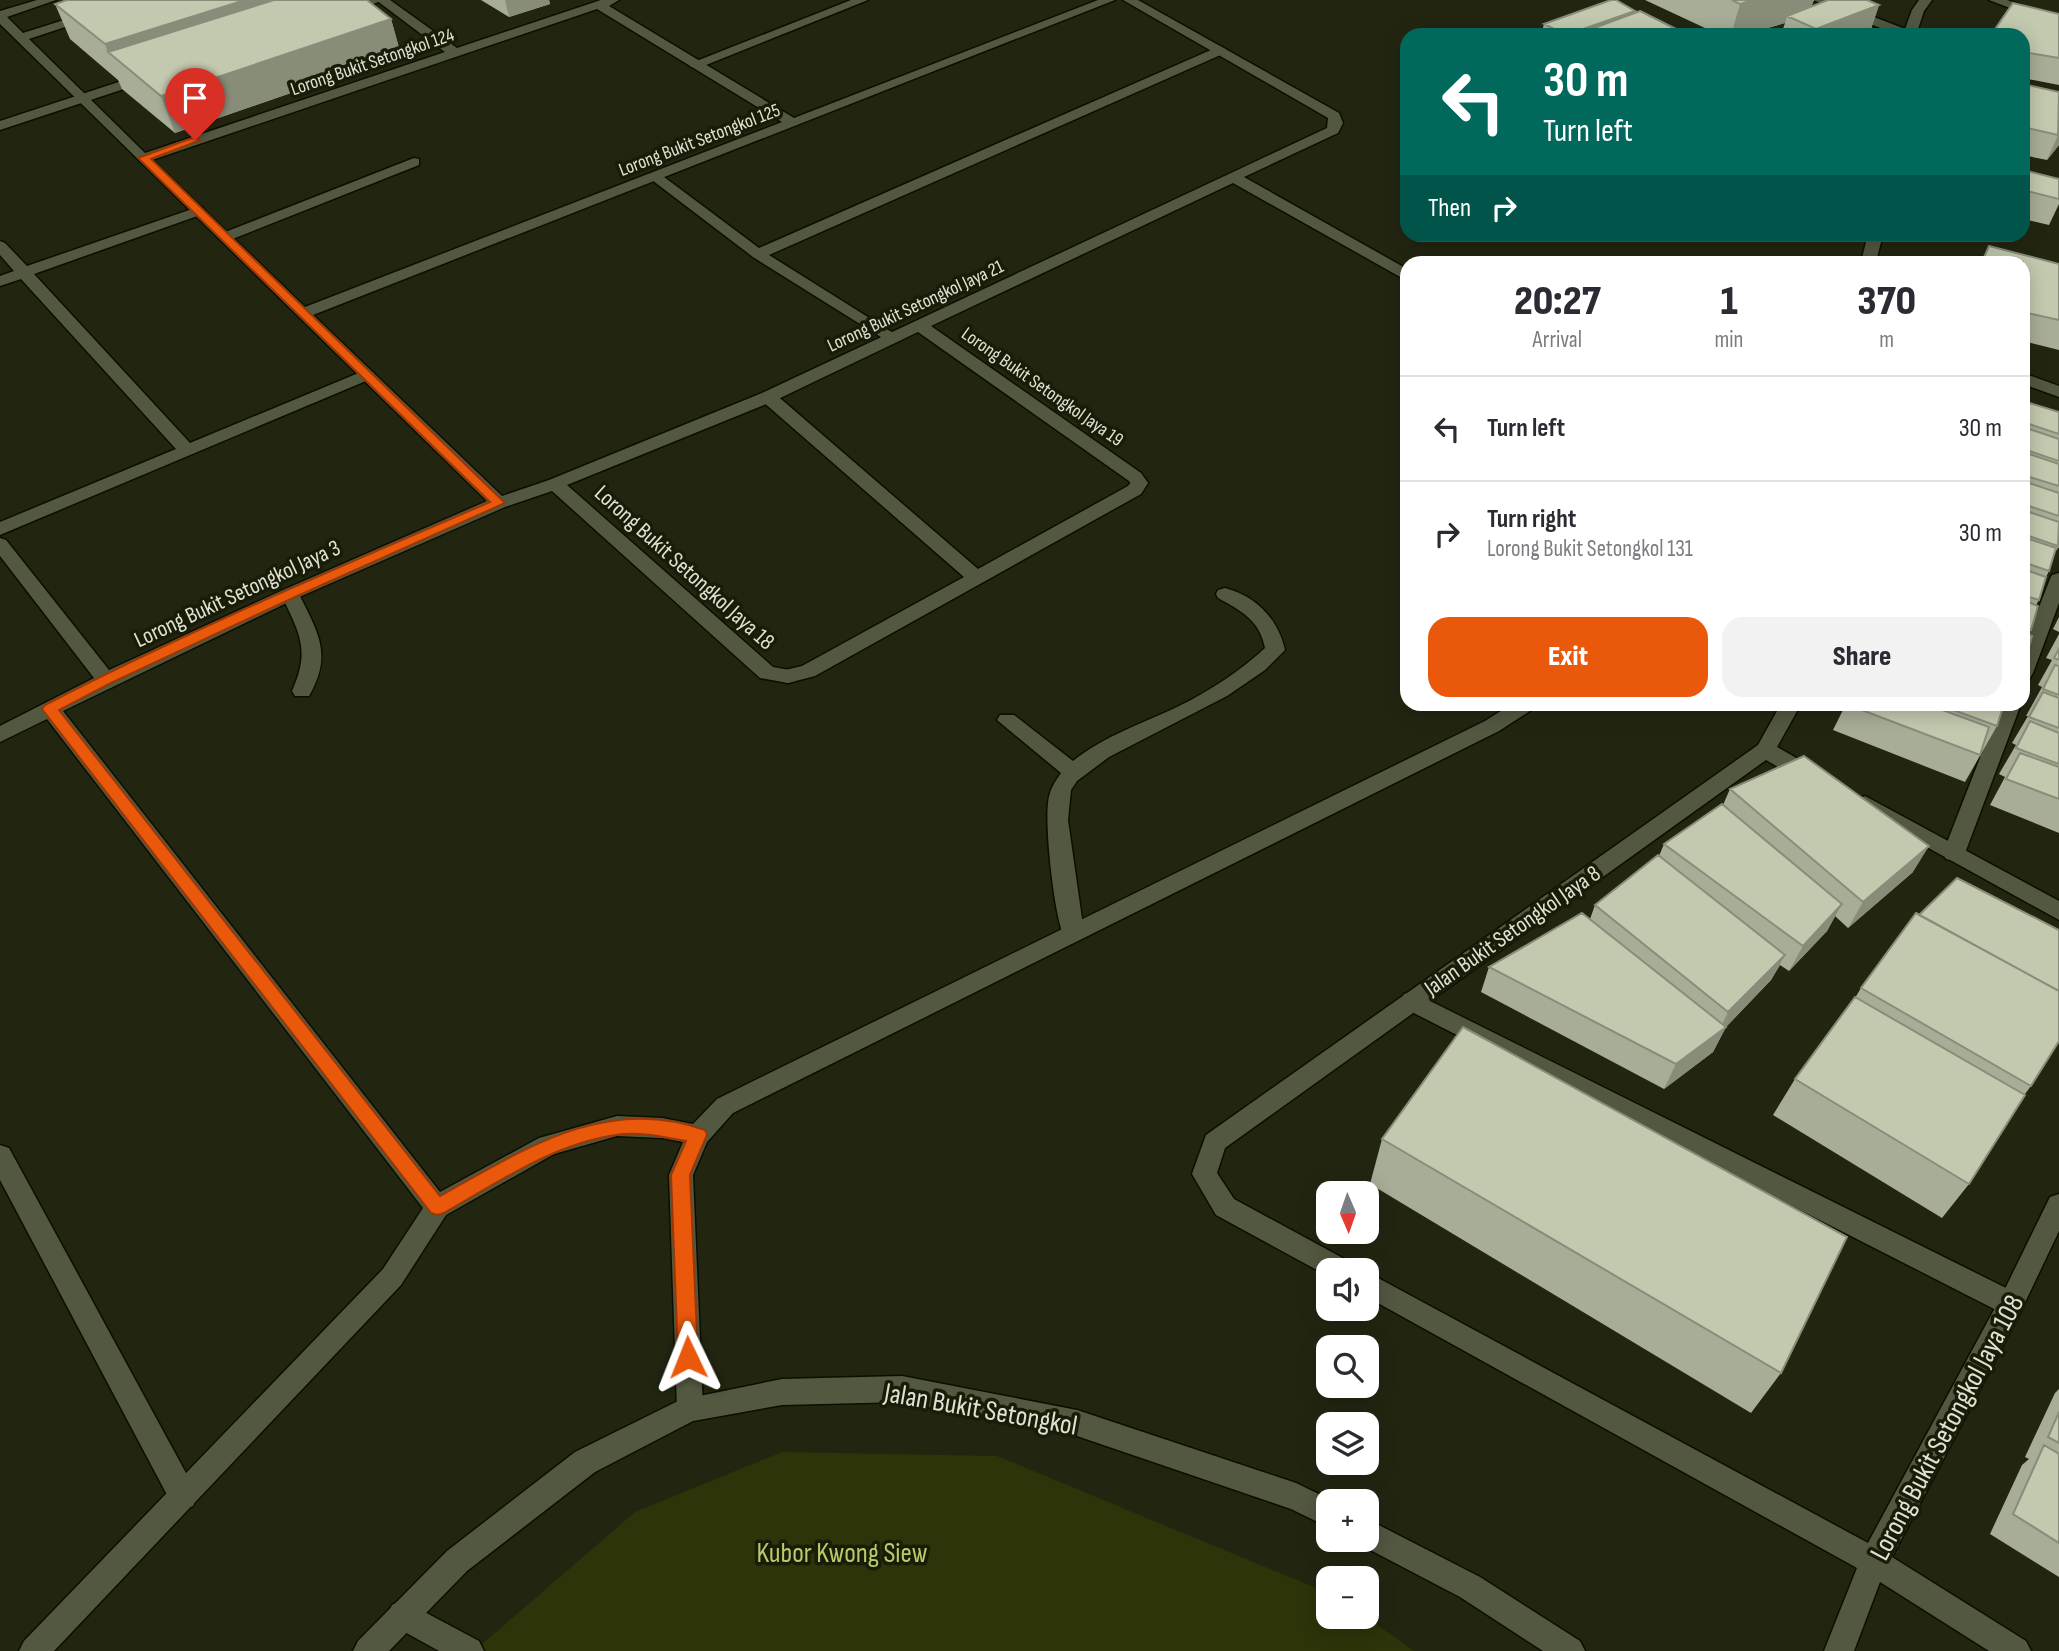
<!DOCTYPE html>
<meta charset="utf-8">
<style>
:root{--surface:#fff;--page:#f2f2f3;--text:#2b2b33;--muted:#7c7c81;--line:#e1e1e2;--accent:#ea580c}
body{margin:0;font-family:"Sofia Sans Condensed",sans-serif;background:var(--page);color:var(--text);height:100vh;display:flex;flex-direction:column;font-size:26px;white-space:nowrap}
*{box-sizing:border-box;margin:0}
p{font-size:23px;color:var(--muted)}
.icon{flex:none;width:38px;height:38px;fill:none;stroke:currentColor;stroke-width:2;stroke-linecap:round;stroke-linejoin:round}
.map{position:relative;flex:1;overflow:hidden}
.side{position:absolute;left:1400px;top:256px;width:630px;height:455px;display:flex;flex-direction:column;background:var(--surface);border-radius:21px;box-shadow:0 4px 18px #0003}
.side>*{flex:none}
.top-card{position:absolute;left:1400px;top:28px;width:630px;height:214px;border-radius:21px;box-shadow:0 4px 18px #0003;background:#00695c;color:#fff;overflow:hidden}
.needle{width:46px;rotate:178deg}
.fabs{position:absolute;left:1316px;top:1181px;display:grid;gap:14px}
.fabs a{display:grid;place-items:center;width:63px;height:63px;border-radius:14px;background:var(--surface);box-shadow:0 4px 18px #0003;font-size:35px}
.pin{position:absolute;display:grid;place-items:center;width:60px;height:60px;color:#fff;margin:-72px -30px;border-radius:50% 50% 50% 0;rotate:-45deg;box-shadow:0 0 7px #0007}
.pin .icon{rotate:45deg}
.me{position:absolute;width:77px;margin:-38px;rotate:358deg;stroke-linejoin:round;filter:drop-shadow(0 0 5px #0008)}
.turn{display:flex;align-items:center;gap:24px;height:147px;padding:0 28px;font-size:32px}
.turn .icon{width:91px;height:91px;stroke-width:2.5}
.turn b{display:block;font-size:49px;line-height:60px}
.then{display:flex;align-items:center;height:66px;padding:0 28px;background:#0003;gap:14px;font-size:26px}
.eta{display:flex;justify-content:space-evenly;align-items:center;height:119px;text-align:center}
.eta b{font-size:42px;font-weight:800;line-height:49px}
.action{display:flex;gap:14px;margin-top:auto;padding:14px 28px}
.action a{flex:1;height:80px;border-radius:21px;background:var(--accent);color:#fff;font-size:28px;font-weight:800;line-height:80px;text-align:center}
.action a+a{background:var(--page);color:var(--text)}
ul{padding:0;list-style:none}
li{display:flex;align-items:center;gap:21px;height:105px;padding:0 28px;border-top:2px solid var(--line)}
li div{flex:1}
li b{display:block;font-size:26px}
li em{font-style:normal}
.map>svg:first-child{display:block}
.green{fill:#2d3409}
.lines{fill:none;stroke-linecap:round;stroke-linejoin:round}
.lane-casing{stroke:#0c0f00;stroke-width:3}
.street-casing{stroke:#0c0f00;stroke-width:3}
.secondary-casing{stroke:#0c0f00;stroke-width:3}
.lane{fill:#535841;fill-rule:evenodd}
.street{fill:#535841;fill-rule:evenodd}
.secondary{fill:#535841;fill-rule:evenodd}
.wall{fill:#a7ad96}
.shaded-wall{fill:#888d7a}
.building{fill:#c2c9ae;stroke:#888d7a;stroke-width:2}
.route{fill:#ea580c;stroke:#983908;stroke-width:2}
.labels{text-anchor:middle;stroke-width:7;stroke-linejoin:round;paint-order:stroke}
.far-street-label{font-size:19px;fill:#dee2d4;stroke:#191d08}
.street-label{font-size:23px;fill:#dee2d4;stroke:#191d08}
.near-street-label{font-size:28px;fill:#dee2d4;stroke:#191d08}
.near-park-label{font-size:28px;fill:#b7cb69;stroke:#191d08}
</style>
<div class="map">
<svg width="2059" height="1651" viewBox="0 0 2059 1651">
<rect width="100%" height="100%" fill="#222611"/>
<path class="green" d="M782,1452L997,1456L1328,1593V1617H1366L1414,1651H474L635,1512Z"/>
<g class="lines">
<g class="lane-casing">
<path id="lane" d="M365,0H383L347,15L343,16L337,12Z
M851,0H868L701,67H691L689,64Z
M1220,46L1227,50L1225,53L769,255L898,336L900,339L892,344L753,257L648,177L650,174H660L759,248Z
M146,73L153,77L151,80L0,130V121Z
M414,158L419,159V165L230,240L225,241L218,237L220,234Z
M198,207L203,208L205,211L203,214L34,274L190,443L361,372H373L375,375L373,378L0,535V522L176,449L21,279L0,286V276L14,271L0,255V241L5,243L27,266Z
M2023,373L2059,386V397L2023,384Z
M768,392L774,393L978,569L1128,486L1133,479H1145L1148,483L1141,494L815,676L788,683L781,681L778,676L781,671L802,666L964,577L762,401L760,397Z
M2059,573V603L2033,673L2030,678L2023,680V648L2050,579L2052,575Z
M290,588L297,590L299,594C318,633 333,654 309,696H295L292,691C311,649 299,633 281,594L283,590Z
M1225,588C1256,596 1278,619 1285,650L1265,670L1227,696L1109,757L1077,781L1071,790L1068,820L1084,933L1081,939L1073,942L1065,939C1054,918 1045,828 1048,803C1049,791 1054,783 1061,773L997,720L1000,715H1014L1073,761C1104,736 1144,723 1179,706C1210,691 1240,671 1265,648C1260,621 1242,611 1218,598L1216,594L1218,590Z
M2001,704H2021L1965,853L1962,859L1954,861L1946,859L1943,853Z
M1412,992L2020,1295L2024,1304L2020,1313L2011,1316L2002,1313L1404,1008L1401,1001L1404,994Z
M0,1145L9,1148L193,1486L197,1496L193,1506L183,1510L173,1506L0,1180Z
M402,1600L479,1641L484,1651H439L392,1625L387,1615L392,1605Z"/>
</g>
<g class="street-casing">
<path id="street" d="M37,0H56L7,17L23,33L127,0H146L29,39L145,153L445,52L376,0H390L457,48L601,0H619L609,6L794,118L1098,0H1115L313,315L502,496L549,480L762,393L1327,128L1328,118L1123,0H1138L1339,113L1343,123L1338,133L1244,177L1407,269V280L1402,278L1233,183L931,326L1141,473L1148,483L1139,489L1133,487L1129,481L918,332L774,401L567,485L773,667L795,671L798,676L795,681L788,683L760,678L552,491L505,507L297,598L63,711L440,1192L539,1138L617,1116L662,1118L693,1124L717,1099L1485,721L1512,704H1536L1533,709L1499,731L733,1113L707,1142L693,1175L703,1409L700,1418L690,1422L680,1418L677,1409L669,1175L683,1142L662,1138L617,1136L554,1154L446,1215L401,1285L54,1651H19L24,1641L383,1269L423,1208L47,719L0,742V726L94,678L0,556V538L6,540L109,670L283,590L487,501L0,24V11ZM597,9L782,122L305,307L152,160Z
M1813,0H1830L1905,29L1912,10L1919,0H1932L1924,11L1916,35H1897Z
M1989,0H2007L2059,19V27Z
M1868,234H1883L1876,262H1861Z
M1781,704H1801L1777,747L1819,771L1822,776L1819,781C1802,786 1781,768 1766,760L1225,1148L1217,1173L1234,1199L1350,1262L1354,1270H1328V1276L1216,1215L1192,1174L1206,1135L1758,745Z
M1865,796L2059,901V920L1858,809L1855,804L1858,799Z
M2059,1194V1231L2020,1313L1892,1557L2026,1641L2031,1651H1989L1880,1582L1854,1651H1824L1857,1568L1367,1297V1272L1868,1543L2002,1295L2050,1197Z"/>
</g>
<g class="secondary-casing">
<path id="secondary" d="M902,1376L1077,1410L1296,1483L1335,1502H1328V1527L1291,1509L1077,1436L902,1402L782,1405L693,1421L595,1472L467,1571L389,1651H353L358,1641L447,1551L575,1452L680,1400L782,1379Z
M1367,1519L1480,1577L1580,1641L1585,1651H1543L1460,1597L1357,1543L1356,1540H1367Z"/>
</g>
<use href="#lane" class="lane"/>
<use href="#street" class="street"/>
<use href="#secondary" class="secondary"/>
</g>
<path class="wall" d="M481,0H549L550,4L509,17Z
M1645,0H1814L1811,6L1879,5L1871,29L1856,35H1781L1785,23L1744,35H1720Z
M55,4L391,19L401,55L175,133L122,89L118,80L70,39Z
M1635,13L1688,35H1541L1544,24Z
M2059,14V85L2023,78V35Z
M2023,84L2059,92V145L2047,160L2023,155Z
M2023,190L2059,199V204L2049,225L2023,219Z
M2023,262L2059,264V350L2023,341Z
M2023,401L2059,412V547L2055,552L2049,571L2046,577L2039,600L2036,605L2031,630L2028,635L2025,661L2023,664Z
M2059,617V632L2053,629Z
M2059,634V833L1990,805L2005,777L1999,774L2016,745L2012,743L2028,716H2026L2042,687L2038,685L2052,660L2046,658Z
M1846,704H2004L1997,726L1965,782L1833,730Z
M1730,789L1913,872L1848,928L1835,916L1827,931L1789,971L1780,965L1771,980L1726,1027L1713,1052L1664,1089L1481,992L1489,967L1590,919L1595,905L1659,856L1664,844L1723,805Z
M1919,915L2031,1086L2025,1094L1969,1184L1942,1218L1773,1115L1795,1079L1855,998L1861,988Z
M1382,1139L1781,1373L1751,1413L1370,1184Z
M2059,1389V1577L1990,1534L2022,1465L2029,1459L2025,1457L2055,1393Z"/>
<path class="shaded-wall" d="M245,0H337L108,53L105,44Z
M505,0H549L550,4L509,17Z
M1753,0H1814L1808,16H1787L1785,23L1744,35H1731L1740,4Z
M1879,5L1871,29L1856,35H1814L1816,29Z
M1635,11L1629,35H1644H1566Z
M391,19L401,55L175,133L161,96Z
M2059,134V145L2047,160L2058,135Z
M1929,846L1913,872L1848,928L1863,902Z
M1842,904L1827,931L1789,971L1803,946Z
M1785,955L1771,980L1726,1027L1713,1052L1664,1089L1676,1064L1718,1033L1728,1012Z"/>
<path class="building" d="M67,0H245L105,44L55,4Z
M274,0H367L391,19L161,96L108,52Z
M1611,0H1616L1635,11L1566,35L1544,24Z
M1732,0H1753L1740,4Z
M1828,0H1867L1879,5L1816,29L1787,16Z
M2013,3L2059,14V58L2023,52V35H1991Z
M1640,11L1688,35H1631L1646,29L1628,35H1575Z
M2023,84L2059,92L2058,135L2023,127Z
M2023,170L2059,179V199L2023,190Z
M1989,246L2059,264V320L2023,312V262H1982Z
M2023,401L2059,412V434L2023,422Z
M2023,427L2059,439V461L2023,449Z
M2023,452L2059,464V486L2023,475Z
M2023,481L2059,493V516L2023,504Z
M2023,510L2059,522L2058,546L2023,534Z
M2023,537L2056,548L2049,571L2023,562Z
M2023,569L2046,577L2039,600L2023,595Z
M2023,600L2038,606L2031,630L2023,627Z
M2023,633L2032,636L2025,661L2023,660Z
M2059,649V660L2054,658Z
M2055,665L2059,666V695L2043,689Z
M2043,692L2059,698V728L2029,717Z
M1846,704H1926L1989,727L1980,755Z
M1937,704H2004L1997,726Z
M2030,721L2059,733V764L2016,748Z
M2020,753L2059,767V799L2006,779Z
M1804,756L1929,846L1863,902L1730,789Z
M1722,804L1842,904L1803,946L1664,844Z
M1658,855L1785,955L1728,1012L1595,905Z
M1957,878L2059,930V991L1919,915Z
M1582,913L1726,1027L1676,1064L1489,967Z
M1916,913L2059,991V1041L2031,1086L1861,988Z
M1855,997L2025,1095L1969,1184L1795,1079Z
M1463,1027L1847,1237L1781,1373L1382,1139Z
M2059,1412V1443L2048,1437Z
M2044,1445L2059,1454V1543L2013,1514Z"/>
<path class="route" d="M192,138L201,140L151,159L505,503L295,597L111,683L59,710L440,1196C523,1150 606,1094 705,1130L707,1135L690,1175L698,1357L695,1363L688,1366L681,1363L678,1357L671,1175L686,1141C665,1137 638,1131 616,1135C553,1144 499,1182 444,1213L437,1215L431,1213L42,709L45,705C189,630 340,567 490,502L138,158Z"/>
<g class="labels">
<g class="far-street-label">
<text transform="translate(372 61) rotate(-19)" y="7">Lorong Bukit Setongkol 124</text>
<text transform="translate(699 139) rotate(-21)" y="7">Lorong Bukit Setongkol 125</text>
<text transform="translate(915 305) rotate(-25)" y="7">Lorong Bukit Setongkol Jaya 21</text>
<text transform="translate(1043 386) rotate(35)" y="7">Lorong Bukit Setongkol Jaya 19</text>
</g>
<g class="street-label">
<text transform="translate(685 567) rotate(42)" y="8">Lorong Bukit Setongkol Jaya 18</text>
<text transform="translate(237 593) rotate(-25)" y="8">Lorong Bukit Setongkol Jaya 3</text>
<text transform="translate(1512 930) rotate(-35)" y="8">Jalan Bukit Setongkol Jaya 8</text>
</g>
<g class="near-street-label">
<text transform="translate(981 1408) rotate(10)" y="10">Jalan Bukit Setongkol</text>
<text transform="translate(1946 1427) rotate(-62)" y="10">Lorong Bukit Setongkol Jaya 108</text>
</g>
<g class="near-park-label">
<text x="842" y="1562">Kubor Kwong Siew</text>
</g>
</g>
</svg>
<div class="fabs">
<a><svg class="needle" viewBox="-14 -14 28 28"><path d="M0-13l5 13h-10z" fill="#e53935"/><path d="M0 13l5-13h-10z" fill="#7c7c81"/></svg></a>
<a><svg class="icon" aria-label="sound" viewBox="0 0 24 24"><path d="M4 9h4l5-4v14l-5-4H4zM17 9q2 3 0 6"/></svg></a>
<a><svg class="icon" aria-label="search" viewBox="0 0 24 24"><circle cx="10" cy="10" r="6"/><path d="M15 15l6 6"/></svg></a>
<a><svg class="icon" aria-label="layers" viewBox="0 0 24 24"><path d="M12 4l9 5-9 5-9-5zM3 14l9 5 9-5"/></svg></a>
<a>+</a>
<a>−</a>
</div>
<div class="pin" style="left:195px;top:140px;background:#d93025"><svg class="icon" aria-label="arrive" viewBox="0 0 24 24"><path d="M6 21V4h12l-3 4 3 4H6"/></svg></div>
<svg class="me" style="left:688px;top:1357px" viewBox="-20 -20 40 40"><path d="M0-17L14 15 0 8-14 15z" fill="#ea580c" stroke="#fff" stroke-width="4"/></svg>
<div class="top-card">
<div class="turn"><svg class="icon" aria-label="left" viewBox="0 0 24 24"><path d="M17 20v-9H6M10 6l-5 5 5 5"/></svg><div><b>30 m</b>Turn left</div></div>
<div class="then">Then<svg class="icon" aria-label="right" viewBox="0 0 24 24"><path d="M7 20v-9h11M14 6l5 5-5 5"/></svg></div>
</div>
<section class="side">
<div class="eta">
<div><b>20:27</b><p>Arrival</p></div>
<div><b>1</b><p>min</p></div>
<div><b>370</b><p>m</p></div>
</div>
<ul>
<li><svg class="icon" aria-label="left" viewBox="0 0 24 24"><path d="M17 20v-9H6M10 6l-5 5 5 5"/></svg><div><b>Turn left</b></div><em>30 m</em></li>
<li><svg class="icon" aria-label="right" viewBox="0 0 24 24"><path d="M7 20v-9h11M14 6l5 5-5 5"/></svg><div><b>Turn right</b><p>Lorong Bukit Setongkol 131</p></div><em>30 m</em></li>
</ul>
<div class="action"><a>Exit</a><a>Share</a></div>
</section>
</div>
